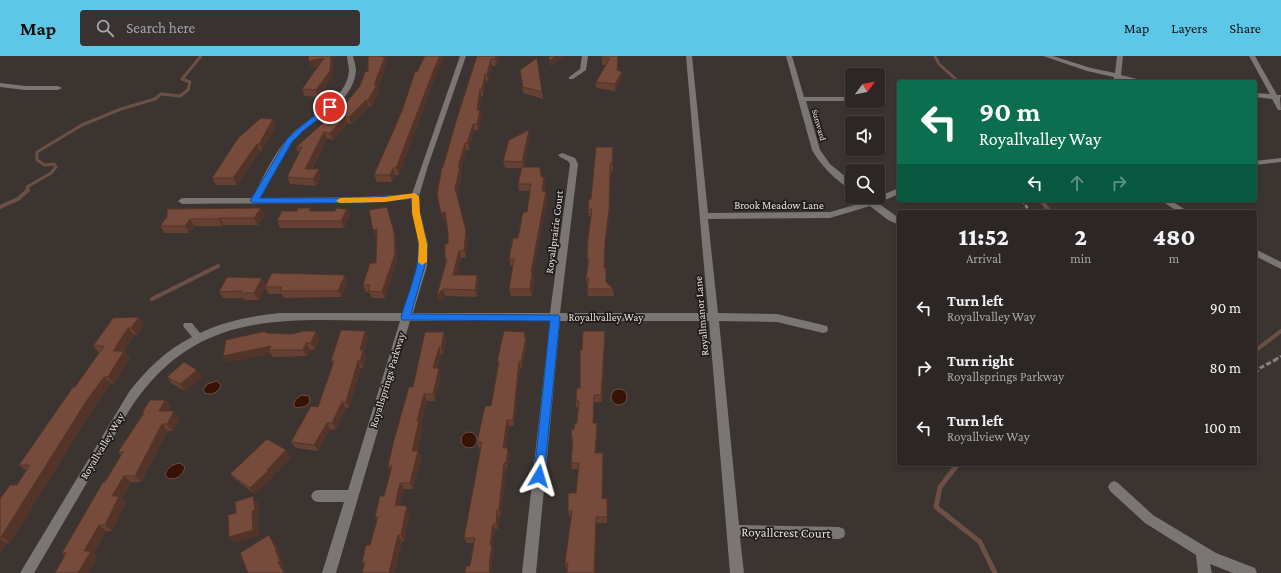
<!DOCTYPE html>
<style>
:root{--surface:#2c2725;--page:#383332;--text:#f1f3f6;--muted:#a6a5a7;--line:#484442;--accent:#5dc7e8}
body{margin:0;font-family:"Crimson Pro",serif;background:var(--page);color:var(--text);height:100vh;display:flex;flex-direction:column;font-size:15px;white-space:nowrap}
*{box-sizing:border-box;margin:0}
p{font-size:13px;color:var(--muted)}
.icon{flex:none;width:22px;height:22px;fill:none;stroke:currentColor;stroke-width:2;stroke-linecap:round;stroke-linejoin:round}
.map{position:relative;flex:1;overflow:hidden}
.side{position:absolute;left:897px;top:154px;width:360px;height:256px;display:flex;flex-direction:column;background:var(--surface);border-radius:4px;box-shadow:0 2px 6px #0003,0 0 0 1px var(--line)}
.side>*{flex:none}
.banner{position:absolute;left:897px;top:24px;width:360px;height:122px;border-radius:4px;box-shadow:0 2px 6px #0003,0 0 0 1px var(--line);background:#0b6e4f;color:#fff;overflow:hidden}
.needle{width:26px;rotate:58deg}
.controls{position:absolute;left:845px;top:12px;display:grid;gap:8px}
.controls a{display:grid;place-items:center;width:40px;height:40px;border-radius:4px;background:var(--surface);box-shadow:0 2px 6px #0003,0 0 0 1px var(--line);font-size:20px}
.pin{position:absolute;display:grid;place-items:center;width:34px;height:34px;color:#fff;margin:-17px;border:2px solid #fff;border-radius:50%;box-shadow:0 1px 4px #0007}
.me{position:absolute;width:44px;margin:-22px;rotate:7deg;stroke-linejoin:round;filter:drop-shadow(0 0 3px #0008)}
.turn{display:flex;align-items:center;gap:14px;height:84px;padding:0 16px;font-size:18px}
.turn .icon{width:52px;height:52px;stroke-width:2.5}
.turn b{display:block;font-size:28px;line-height:34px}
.lanes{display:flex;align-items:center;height:38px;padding:0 16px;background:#0003;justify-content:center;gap:20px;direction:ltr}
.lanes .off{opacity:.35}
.eta{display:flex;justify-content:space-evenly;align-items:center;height:68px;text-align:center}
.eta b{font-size:24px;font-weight:800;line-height:28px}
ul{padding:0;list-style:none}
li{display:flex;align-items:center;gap:12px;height:60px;padding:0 16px}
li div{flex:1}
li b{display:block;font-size:15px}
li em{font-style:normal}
header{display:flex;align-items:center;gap:24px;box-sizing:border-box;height:56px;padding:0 20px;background:var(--accent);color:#111}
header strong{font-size:19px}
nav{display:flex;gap:22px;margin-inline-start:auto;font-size:14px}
.search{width:280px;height:36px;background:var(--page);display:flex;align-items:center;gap:10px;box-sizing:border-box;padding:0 14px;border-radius:4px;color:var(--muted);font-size:15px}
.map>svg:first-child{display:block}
.water{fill:#381204;stroke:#6c5045}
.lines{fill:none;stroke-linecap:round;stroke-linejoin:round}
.stream-far2{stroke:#6c5045;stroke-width:3}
.stream-far1{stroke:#6c5045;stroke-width:4}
.stream{stroke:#6c5045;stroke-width:5}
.path-far1{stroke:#898280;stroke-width:2.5;stroke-dasharray:4 2;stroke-linecap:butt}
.path{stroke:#898280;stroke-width:3;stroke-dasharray:5 2.5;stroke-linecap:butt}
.minor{fill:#797674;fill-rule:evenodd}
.wall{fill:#664033}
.shaded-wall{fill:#533429}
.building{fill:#774b3b;stroke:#533429}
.route{fill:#1a73e8;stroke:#114b97}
.slow{fill:#f59e0b}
.labels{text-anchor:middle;stroke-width:3.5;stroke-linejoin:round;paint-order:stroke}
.far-street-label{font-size:9px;fill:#e5e0de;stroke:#1f1c1b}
.street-label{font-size:11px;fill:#e5e0de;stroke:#1f1c1b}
.near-street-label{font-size:13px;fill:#e5e0de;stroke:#1f1c1b}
</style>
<header>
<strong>Map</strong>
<div class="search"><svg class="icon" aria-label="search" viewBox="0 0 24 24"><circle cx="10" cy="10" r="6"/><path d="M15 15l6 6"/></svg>Search here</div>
<nav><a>Map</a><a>Layers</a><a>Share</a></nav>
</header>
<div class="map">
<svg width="1281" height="517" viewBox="0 0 1281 517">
<rect width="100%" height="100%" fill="#3b3431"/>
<path class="water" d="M217,325L221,329C219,336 212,340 205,337L203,334L207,328Z
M611 341a8 8 0 1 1 16 0a8 8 0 1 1-16 0Z
M302,339L309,340L310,346L306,350L297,352L294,350V346L297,342Z
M461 384a8 8 0 1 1 16 0a8 8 0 1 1-16 0Z
M180,407L185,411C183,420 175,425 167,422L165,418C168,411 173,408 180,407Z"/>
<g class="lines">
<path class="stream-far2" d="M935,0L939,8L959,26
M28,135L27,131L51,117L56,111L54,108L45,109L37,104V96L82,69L121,53L155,43L161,38L180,40L188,34L190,26L182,23L201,0"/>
<path class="stream-far1" d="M1041,144L1050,156
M0,151L18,143L28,134
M152,243L218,210
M1255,295L1281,275"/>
<path class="stream" d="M958,408L940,431L936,451L980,486L995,517"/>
<path class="path-far1" d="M1022,144L1030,156
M1275,304L1281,300"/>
<path class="path" d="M1255,318L1260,312L1277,303"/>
<path class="minor" d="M347,0H353C354,5 356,10 356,15C353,49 311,63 292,86C279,103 271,124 260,142L363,141L412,138L460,0H466L428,110L419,140L420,157L428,188L427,210L413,257H550L570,108C568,103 561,103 558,99L562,97L575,102L578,108L560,257H708L686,0H692L708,157L830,156L865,146L861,141H870L872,143L899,132V138L878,147L899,162V169L888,164L870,150L830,162L708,163L718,257L777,258L823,269L827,270L828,273L827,276L823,277L777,266L719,265L739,469L839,471L844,473L845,477L844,481L839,483L740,481L744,517H730L709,265H560L536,517H522L550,265H410L336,517H322L344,446H317L313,444L311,440L313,436L317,434H348L400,265C291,265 199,248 130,353L34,517H20L129,336C146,314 166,294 192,281L183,270L184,267H192L200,277C225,265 252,260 280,257H403C410,235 420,212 418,189C418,173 412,159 411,143C335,149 258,147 182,148L178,145L182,142H252C263,122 273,99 288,82C306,61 346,46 349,15C349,10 347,5 347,0Z
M582,0H588L586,14L573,23H569V21L580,13Z
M786,0H792L804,41H852V45H806L820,94L830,108L852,126V133C838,128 819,107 812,94Z
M1043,0H1053L1091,12L1115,17L1117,0H1123L1121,19L1149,26H1136L1121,23L1120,26H1114V21L1087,15Z
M1249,0H1255L1277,39H1281L1280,43L1281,54H1278L1272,43L1255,41V37L1270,38Z
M0,27L25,30H58L62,32L58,34H25L0,31Z
M1281,102V106L1255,109V105Z
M1160,144H1170L1189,156H1179Z
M1255,193L1281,206V213L1255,200Z
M1114,425L1118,427L1153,459L1216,497L1255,512L1257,517H1233L1210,508L1212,517H1198L1196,499L1145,467L1110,435L1108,431L1110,427Z"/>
</g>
<path class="wall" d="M308,0L332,21L318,41L304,40L302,33L319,10L311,11Z
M368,0H385L387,7L378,32L379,36L371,51L369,50L351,68L348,67L333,84L327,82L312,113L322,120L316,130L290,128L287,121L299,98L296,91L346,47L360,30L368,15Z
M425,0H444L436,19L399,119H395L392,126H377L374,119L402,55L417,16Z
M477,0H499L496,10H492L488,25H486L483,40H481L479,54L482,60L478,74H474L469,94H466L461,113L462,118L457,139L467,182L466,201L461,202L457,219H477L479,229L477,241L445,240L440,246L437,239L446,208L445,203L448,188V176L446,163L443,164L441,157L443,111Z
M602,0H618V14L622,16V22L615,35L596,32V26L606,9H602Z
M537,2L543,43L523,37L520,14Z
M273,63L276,70L262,95H260L257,99L237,129H216L212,122Z
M530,80L524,111L542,121H544L545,128L544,135H546L547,142L533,218L534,223L532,240H511L509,233L513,210H511L509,203L518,182L527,156L530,135H519L518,128L522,112H505L503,105Z
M613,98V115H611L609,160L605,192L604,212L606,219V226L613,233L614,240H588L587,233L588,229H587L586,222L588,209L587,202L591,160H589L588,154L591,143Z
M387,151L396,183L397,204L385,242H372L369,236H366L363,229L376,207L377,181H375Z
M261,152L265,159L258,169H224L222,170H194L189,177H165L160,170L167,161Z
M310,152L311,155H335L347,153L350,159L344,172H280L277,165L297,155Z
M345,219L348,226L342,241L284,242L282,238H269L265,231Z
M262,222L266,229L259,244H245L243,242H223L219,236Z
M139,261L144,268L137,279H134L124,295L130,302L114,328L111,327L94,351L10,487H6L0,497V443L17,429L26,414L19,409L75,331L99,297L93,290Z
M365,275L368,282L364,296L366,300L363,312H361L349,352H346L336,374L330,373L318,395L296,392L291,386L318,351L333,308L331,305Z
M425,276L446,283L443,298H441L437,312L441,319L435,345H427L421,368L422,371L417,395H418L421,401L413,433H404L399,449L410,456L404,485H402L394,517H362L364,510L362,506L370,489L377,464L375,461L384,440L391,415L388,410L413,331Z
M525,276L527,288L522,312H520L514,370H509L506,392L510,398L507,413H506L501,460H499L498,473H495L493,490L494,494L491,512L492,515L474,487H467L464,482L481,393H479L477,386L491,350L498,309L497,306Z
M268,277L320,282L315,293L310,294L307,300L273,301L271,298L227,306Z
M605,282L602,346H594V367H597V373L596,397H603V403L602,443L607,442L608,448L607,467H597L567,513L566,512L565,507L571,460H569L568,455L576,437L579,413H572L571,407L572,388L571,379L577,367L578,351H576V345L580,332Z
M197,314L202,321L185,335L172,328L167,321Z
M165,344L171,350L168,355L180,362L173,375H168L141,426H131L122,442L126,446L112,475H106L94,498L98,501L65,499L62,497L105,426L121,399L118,396L143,358L142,357Z
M291,401L272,420L273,421L255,438L236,424L230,418Z"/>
<path class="shaded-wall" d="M331,0H334L332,21L318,41L316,34Z
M382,0H385L384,4L385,1L387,7L378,32L379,36L371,51L368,44L374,29Z
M440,0H444L436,19L399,119L396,112L434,13Z
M496,0H499L496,10L495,3Z
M556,0H566L549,11V5Z
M324,2L326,8L311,11L309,5Z
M491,3L492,10L488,25L487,18Z
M622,16V22L615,35V28Z
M485,18L486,25L483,40L482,33Z
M480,33L481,40L478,60L477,54Z
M366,44L369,50L351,68L349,61Z
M480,54L482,60L478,74L477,68Z
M345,61L348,67L333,84L330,77Z
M273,63L276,70L262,95L259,88Z
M473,68L474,74L469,94L467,87Z
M529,74L530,80L524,112L522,106Z
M324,76L327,82L308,119L305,113Z
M465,87L466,94L461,113L462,118L457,139L467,182L466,201L464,194L455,132L458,111Z
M257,88L260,95L257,99L237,129L233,122L254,92Z
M613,91V115L612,108Z
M610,108L609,160L605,192L604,219V212L605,186Z
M393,112L395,119L392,126L390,119Z
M319,113L322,120L316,130L313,123Z
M544,121L545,128L543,142L542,135Z
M546,135L547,142L533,218L534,223L532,240L530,233L531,216Z
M387,151L396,183L397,204L385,242L382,236Z
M261,152L265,159L258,169L254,162Z
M347,153L350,159L344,172L341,165Z
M445,156L446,163L443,164L441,157Z
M220,162L224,169L222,170L218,163Z
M190,163L194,170L189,177L185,170Z
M377,173L379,180L375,181L373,174Z
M459,195L461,202L455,226L453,219Z
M345,219L348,226L342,241L338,235Z
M477,219L479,229L477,241L475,234Z
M262,222L266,229L259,244L254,237Z
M443,233L445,240L440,246L437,239Z
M139,261L144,268L137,279L131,272Z
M128,272L134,279L119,302L113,295Z
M316,275L320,282L315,293L311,287Z
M365,275L368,282L364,296L366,300L363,312L360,305V294Z
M605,275V282L602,346L601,339Z
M444,276L446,283L443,298L441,291Z
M525,276L527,288L522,312L521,306L524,281Z
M306,287L310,294L307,300L303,294Z
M271,290L269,294L271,298L227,306L223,300Z
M439,291L441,298L435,318L433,312Z
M124,295L130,302L114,328L108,321Z
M358,305L361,312L349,352L346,346Z
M519,306L520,312L514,370L513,364Z
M439,312L441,319L435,345L433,338Z
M197,314L202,321L185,335L180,328Z
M104,321L111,327L94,351L10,487L1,481L87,344Z
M424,338L427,345L421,368L422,371L415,401L412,395L417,365Z
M594,339V373L593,367Z
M165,344L171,350L165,362L159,355Z
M342,346L346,352L336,374L332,367Z
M174,355L180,362L173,375L167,368Z
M507,364L509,370L505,398L503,392Z
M327,367L330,373L318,395L314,389Z
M597,367V373L596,403L595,397Z
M162,368L168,375L141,426L135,420Z
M508,392L510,398L507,413L506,407Z
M286,394L291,401L272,420L273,421L255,438L250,432Z
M418,395L421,401L413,433L410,427Z
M504,407L506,413L501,460L499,454Z
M124,420L131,426L122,442L126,446L112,475L105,469L112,440Z
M400,427L404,433L398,455L395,449Z
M253,440L258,446L260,460L258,461V480L235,487L229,481L252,455Z
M607,442L608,448L607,467Z
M407,450L410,456L404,485L401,479Z
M497,454L499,460L498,473L496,468Z
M596,461L597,467L595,517H594Z
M493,468L495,473L493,490L494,494L491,512L492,515V517H489V509L490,489Z
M99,469L106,475L94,498L98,501L89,517H78L84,495Z
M269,479L274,485L281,499L280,500L285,510L283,512L286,517H284L278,506Z
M398,479L402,485L394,517H389Z
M0,483L6,487L0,497Z"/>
<path class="building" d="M308,0H331L330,15L316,34L302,33L324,2L309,5Z
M368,0H382V1H385L374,29H377L368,44H366L349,61H345L330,77L324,76L305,113H319L313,123L287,121L302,91H296L346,47L360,30L365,16L368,15Z
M425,0H440L434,13L396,112H393L390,119H374L402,55L415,16H417Z
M477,0H496L495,3H491L487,18H485L482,33H480L477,54H480L477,68H473L467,87H465L458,111H460L455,132L466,175L464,194L459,195L453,219H477L476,222H477L475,234L443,233L437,239L447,203H445V188H448V176L445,156L441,157L437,138L442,111H443L457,62Z
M549,0H556L549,5Z
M602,0H618L617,14L622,16L615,28L596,26L610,2H602Z
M537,2L542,36L523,31L520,14Z
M261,62L273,63L259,88H257L254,92L233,122H212L238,82Z
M529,74L522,106L503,105L509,84Z
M596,91H613L612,108H610L609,153L605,186L604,212H606V226L613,233H587L589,222H586L589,202H587L588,183L592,153L588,154L589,143H591Z
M522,111H540L541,121H544L542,135H546L531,216H532L530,233H509L514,203H509L513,182H518L523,156H527L531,128H518Z
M387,151L394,176L395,198L382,236L369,235L370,229H363L370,207H376L377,173L373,174L369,154Z
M261,152L254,162H220L218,163H190L185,170H160L167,161V153Z
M298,152H310L309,155H335L336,152L347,153L341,165H277L282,155H297Z
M272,217L345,219L338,235H280L282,231H265Z
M227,221L262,222L254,237H241L242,235L219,236Z
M139,261L131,272H128L113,295H124L114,311L108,321H104L87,344L1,481H0V443L10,429H17L30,409H19L73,331H75L104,290H93L113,262Z
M341,274L365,275L360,294H363L360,305H358L346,346H342L332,367H327L314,389L291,386L311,350L318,351L334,305H331Z
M266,275V277L290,278L301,276L302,275H316L311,287H306L303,294H269L271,290L223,300L226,284Z
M504,275L525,276L524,281H526L521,306H519L513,364H507L503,392H508L506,407H504L499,454H497L496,468H493L490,489H492L489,509H490L489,517H465L466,510H470L475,482H464L482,386H477L485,350H491L499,306H497Z
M583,275H605L601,339H594L593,367H597L595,397H603L602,443L607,442V461H596L594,517H567L568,507H565L572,455H568V437H576L579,407H571L573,384L571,379L572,373H574L575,367H577L579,345H576L577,332H580V294H582Z
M425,276H444L441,291H439L433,312H439L433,338H424L417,365H419L412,395H418L410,427H400L395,449L407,450L401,479H398L389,517H362L365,506H362L366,489H370L378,461H375L380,440H384L392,410H388L394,384L409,331H413Z
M184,306L197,314L180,328L167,321Z
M150,344H165L159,355H174L167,368H162L135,420H124L112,440H119L105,469H99L84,495H91L78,517H55L66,497H62L103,426H105L123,396H118L144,357H142Z
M267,383L286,394L267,414L268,415L250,432L230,418Z
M253,440L255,454L252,455L253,474L229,481L228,459L236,457L235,446Z
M269,479L276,493L275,494L280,505L278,506L284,517H248L240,497Z"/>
<path class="route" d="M328,49L334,51L304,74L292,86L260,142H363L418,138L420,157L427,188V202L411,258L558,259L560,261L544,420L543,423L539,424L535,423L534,420L550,265L402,264L401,261C407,240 420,211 419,189C418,173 412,160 412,142L363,147H254L250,145L287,83L299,72Z"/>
<path class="slow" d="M415,137L419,140L420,157L427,188V206L422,209L418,206L419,188L412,157V142L385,146L340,147L336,145L340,142L385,141Z"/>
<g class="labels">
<g class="far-street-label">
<text transform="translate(819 69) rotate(74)" y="3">Sunward</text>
</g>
<g class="street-label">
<text x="779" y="153">Brook Meadow Lane</text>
<text transform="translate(554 176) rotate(-83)" y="4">Royallprairie Court</text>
<text transform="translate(701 260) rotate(-95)" y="4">Royallmanor Lane</text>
<text x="606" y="265">Royallvalley Way</text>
<text transform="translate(387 324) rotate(-73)" y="4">Royallsprings Parkway</text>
<text transform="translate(102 390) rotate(-59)" y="4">Royallvalley Way</text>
</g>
<g class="near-street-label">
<text transform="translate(786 476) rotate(1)" y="5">Royallcrest Court</text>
</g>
</g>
</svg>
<div class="controls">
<a><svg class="needle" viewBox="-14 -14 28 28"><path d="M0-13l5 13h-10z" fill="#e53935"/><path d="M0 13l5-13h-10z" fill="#a6a5a7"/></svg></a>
<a><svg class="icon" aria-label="sound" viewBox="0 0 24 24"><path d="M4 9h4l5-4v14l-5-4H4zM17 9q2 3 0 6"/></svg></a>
<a><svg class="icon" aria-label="search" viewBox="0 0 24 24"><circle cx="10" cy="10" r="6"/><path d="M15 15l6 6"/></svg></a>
</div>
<div class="pin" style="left:330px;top:51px;background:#d93025"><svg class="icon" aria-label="arrive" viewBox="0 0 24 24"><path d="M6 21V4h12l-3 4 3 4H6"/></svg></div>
<svg class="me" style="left:539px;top:420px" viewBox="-20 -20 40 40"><path d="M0-17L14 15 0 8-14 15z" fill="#1a73e8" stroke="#fff" stroke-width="4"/></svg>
<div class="banner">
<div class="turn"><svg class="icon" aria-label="left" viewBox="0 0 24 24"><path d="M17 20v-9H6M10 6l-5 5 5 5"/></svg><div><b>90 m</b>Royallvalley Way</div></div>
<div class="lanes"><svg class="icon" aria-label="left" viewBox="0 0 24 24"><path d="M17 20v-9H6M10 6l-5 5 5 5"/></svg><svg class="icon off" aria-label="ahead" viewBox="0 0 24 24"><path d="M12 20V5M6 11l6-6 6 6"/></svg><svg class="icon off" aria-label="right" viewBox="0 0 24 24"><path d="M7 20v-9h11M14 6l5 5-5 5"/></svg></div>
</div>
<section class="side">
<div class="eta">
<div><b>11:52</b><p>Arrival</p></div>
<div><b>2</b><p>min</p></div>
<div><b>480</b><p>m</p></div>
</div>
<ul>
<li><svg class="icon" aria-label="left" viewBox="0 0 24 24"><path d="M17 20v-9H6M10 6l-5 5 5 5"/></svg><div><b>Turn left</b><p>Royallvalley Way</p></div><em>90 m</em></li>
<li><svg class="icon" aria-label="right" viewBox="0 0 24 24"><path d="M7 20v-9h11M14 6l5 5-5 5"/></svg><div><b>Turn right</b><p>Royallsprings Parkway</p></div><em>80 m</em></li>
<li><svg class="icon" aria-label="left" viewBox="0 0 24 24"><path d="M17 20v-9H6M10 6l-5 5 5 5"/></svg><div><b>Turn left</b><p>Royallview Way</p></div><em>100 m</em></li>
</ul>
</section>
</div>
